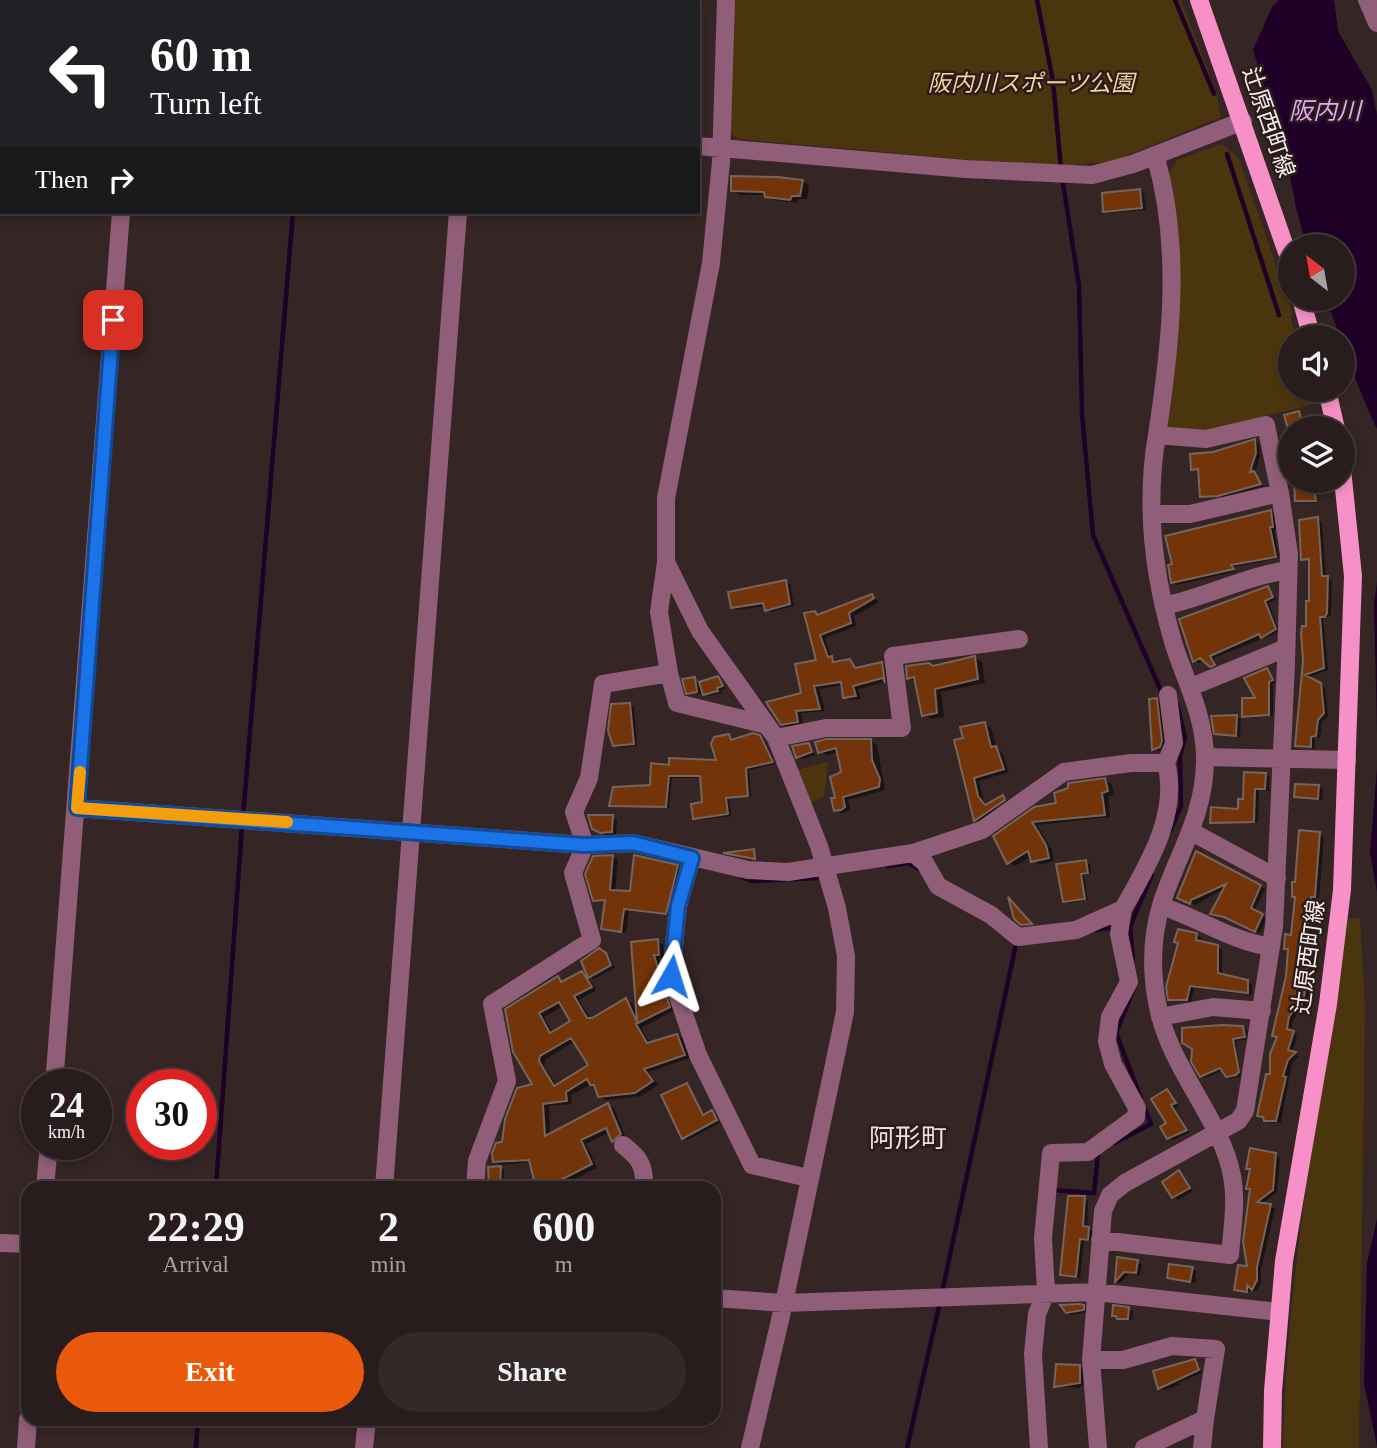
<!DOCTYPE html>
<meta charset="utf-8">
<style>
:root{--surface:#281c1c;--page:#342929;--text:#f1f3f6;--muted:#a5a1a3;--line:#443a3b;--accent:#ea580c}
body{margin:0;font-family:"Times New Roman","Noto Sans JP",serif;background:var(--page);color:var(--text);height:100vh;display:flex;flex-direction:column;font-size:26px;white-space:nowrap}
*{box-sizing:border-box;margin:0}
p{font-size:23px;color:var(--muted)}
.icon{flex:none;width:38px;height:38px;fill:none;stroke:currentColor;stroke-width:2;stroke-linecap:round;stroke-linejoin:round}
.map{position:relative;flex:1;overflow:hidden}
.details{position:absolute;left:21px;top:1181px;width:700px;height:245px;display:flex;flex-direction:column;background:var(--surface);border-radius:21px;box-shadow:0 4px 10px #0003,0 0 0 2px var(--line)}
.details>*{flex:none}
.top-card{position:absolute;left:0px;top:0px;width:700px;height:214px;box-shadow:0 4px 10px #0003,0 0 0 2px var(--line);background:#202124;color:#fff;overflow:hidden}
.needle{width:46px;rotate:329deg}
.tools{position:absolute;left:1278px;top:234px;display:grid;gap:14px}
.tools a{display:grid;place-items:center;width:77px;height:77px;border-radius:50%;background:var(--surface);box-shadow:0 4px 10px #0003,0 0 0 2px var(--line);font-size:35px}
.speed{position:absolute;left:21px;top:1069px;display:flex;gap:14px;font-size:35px;font-weight:700;text-align:center}
.speed>*{display:grid;place-content:center;width:91px;height:91px;border-radius:50%;background:var(--surface);box-shadow:0 4px 10px #0003,0 0 0 2px var(--line);line-height:1}
.speed small{font-size:18px;font-weight:400}
.speed .limit{border:10px solid #d22;background:#fff;color:#111}
.pin{position:absolute;display:grid;place-items:center;width:60px;height:60px;color:#fff;margin:-30px;border-radius:14px;box-shadow:0 4px 10px #0006}
.me{position:absolute;width:77px;margin:-38px;rotate:6deg;stroke-linejoin:round;filter:drop-shadow(0 0 5px #0008)}
.turn{display:flex;align-items:center;gap:24px;height:147px;padding:0 35px;font-size:32px}
.turn .icon{width:91px;height:91px;stroke-width:2.5}
.turn b{display:block;font-size:49px;line-height:60px}
.then{display:flex;align-items:center;height:66px;padding:0 35px;background:#0003;gap:14px;font-size:26px}
.eta{display:flex;justify-content:space-evenly;align-items:center;height:119px;text-align:center}
.eta b{font-size:42px;font-weight:700;line-height:49px}
.action{display:flex;gap:14px;margin-top:auto;padding:14px 35px}
.action a{flex:1;height:80px;border-radius:42px;background:var(--accent);color:#fff;font-size:28px;font-weight:700;line-height:80px;text-align:center}
.action a+a{background:var(--page);color:var(--text)}
.map>svg:first-child{display:block}
.green{fill:#4b350f}
.water{fill:#1f0128}
.shadow{fill:#0007;fill-rule:evenodd}
.lines{fill:none;stroke-linecap:round;stroke-linejoin:round}
.stream{stroke:#1f0128;stroke-width:4.5}
.building{fill:#74340a;stroke:#75655d;stroke-width:2;fill-rule:evenodd}
.minor{stroke:#905e78;stroke-width:18}
.major{stroke:#f690c6;stroke-width:18}
.route-casing{stroke:#114b97;stroke-width:18}
.route{stroke:#1a73e8;stroke-width:12}
.slow{stroke:#f59e0b;stroke-width:12}
.labels{text-anchor:middle;stroke-width:5;stroke-linejoin:round;paint-order:stroke}
.park-label{font-size:23px;font-style:italic;fill:#f7d39d;stroke:#2b1c1c}
.street-label{font-size:23px;fill:#f8eded;stroke:#2b1c1c}
.water-label{font-size:24px;font-style:italic;fill:#e6a7fb;stroke:#2b1c1c}
.quarter-label{font-size:26px;fill:#f3dcdc;stroke:#2b1c1c}
</style>
<div class="map">
<svg width="1377" height="1448" viewBox="0 0 1377 1448">
<rect width="100%" height="100%" fill="#352525"/>
<path class="green" d="M733,0H1181L1217,95L1221,117L1114,161L1052,167L738,139L730,132Z
M1222,144L1239,159L1293,314L1290,316L1296,338H1290V390H1311L1314,404L1210,430L1173,431L1166,424L1168,176L1177,160Z
M828,762L824,797L806,804L792,771Z
M1360,918L1365,1006L1359,1448H1283C1286,1271 1322,1094 1348,919Z"/>
<path class="water" d="M1279,0H1334L1338,31L1372,90L1377,114V429C1356,386 1343,342 1326,299H1342V247H1307L1296,208L1287,158L1253,50L1272,7Z
M1377,582V732L1374,604Z
M1377,767V892L1370,853Z
M1377,1219V1447L1364,1383L1367,1263Z"/>
<path class="shadow" d="M0,0H119L2,2V61Z
M802,181L809,185L807,199H799L797,203L774,200L766,195H740L732,190Z
M1140,191L1144,193L1146,210L1109,213L1105,211Z
M1290,412L1303,416L1307,429L1290,431L1285,413Z
M1255,441L1259,444L1260,456L1255,473L1264,486L1223,497L1201,496L1200,471L1193,469L1214,453Z
M1294,481H1312L1317,503L1297,500Z
M1271,512L1275,514L1277,528L1274,529L1279,558L1234,567L1237,571L1177,585L1173,582Z
M1318,519L1322,522L1326,578L1332,580L1331,615L1323,619L1328,670L1307,678L1325,688L1328,716L1322,722L1320,738H1315V749L1297,745L1310,603L1311,561L1302,559Z
M786,582L790,584L794,606L771,612L765,606L737,610L732,607Z
M1268,588L1277,599L1269,603L1279,632L1214,658L1216,668L1205,660L1198,663L1194,661Z
M872,596L879,602L854,616L856,626L825,638L832,659L850,661L858,669L882,664L888,668L890,684L885,682L858,689L861,699L851,700L845,697L843,685L819,689L825,711L801,713L803,725L789,728L782,724L803,694L818,661L815,612L820,616Z
M974,658L982,662L985,683L941,692L944,717L931,719L924,715L916,682L909,678L934,667Z
M1266,670L1276,682L1273,684V716L1248,718L1243,716L1258,699Z
M718,678L726,688L721,690L722,693L709,696L702,685L701,694L688,692L694,679L699,684Z
M1156,700L1161,703L1166,745L1158,751L1154,749Z
M630,705L634,707L637,746L619,748L614,745Z
M1237,717L1241,719L1240,737L1216,733Z
M985,724L991,728L997,749L1002,752L1009,772L979,781L984,802L988,806L1003,797L1009,801L982,823L976,819L965,740Z
M728,736L734,741L759,737L764,739L776,764L749,770L751,797L729,799L731,816L698,820L695,818L704,804L702,778H672L669,808L611,805L652,786L671,767L718,762Z
M871,741L877,745L885,790L848,800L850,810L842,813L835,810L832,778L843,773L839,752L826,755L820,751L818,743Z
M809,745L816,755L802,759L798,757Z
M1265,775L1270,777L1269,791L1259,790L1258,823L1212,822L1240,810Z
M1105,780L1112,784L1114,795L1108,796L1110,817L1037,825L1052,850L1054,861L1039,865L1031,857L1015,866L1009,862L995,837Z
M1318,787L1323,789L1322,800L1296,796Z
M612,817L617,820L616,834L606,835L593,828Z
M1320,834L1324,837L1319,898H1315L1311,939L1309,966L1312,968L1308,1000L1304,1011H1299L1293,1020L1291,1032L1297,1035L1292,1053L1299,1056L1292,1063L1281,1122L1270,1123L1259,1115L1272,1076L1279,1038L1290,950L1285,948L1293,937L1297,884Z
M1197,853L1265,889L1254,912L1267,918L1260,933L1213,913L1225,888L1195,905L1183,900Z
M613,857L618,860L615,892L632,893L677,867L682,870L671,915L629,911L626,933L603,928L606,902L594,900Z
M1086,862L1090,864L1091,874L1084,875L1088,900L1069,903L1065,901Z
M1196,935L1201,937L1200,943L1222,949V976L1252,984V995L1194,988L1191,1002L1170,999Z
M657,941L663,945L664,957L659,958L675,1010L641,1028L650,1043L677,1035L683,1039L690,1058L648,1072L658,1085L641,1096L605,1100L591,1084L571,1095L572,1104L549,1106L550,1135L608,1105L614,1108L626,1138L619,1144L614,1141L610,1132L586,1144L597,1168L556,1188H541L533,1177L531,1162L500,1165L494,1161L535,1085L515,1052L558,978L565,982L582,973L588,977L596,990L579,1000L591,1020L626,1000L632,1003L638,1016ZM563,1006L573,1021L553,1033L544,1017ZM575,1041L591,1066L557,1086L544,1066L546,1059Z
M599,950L610,957L615,968L593,979L589,977Z
M1243,1028L1247,1030L1248,1039L1236,1041L1241,1077L1232,1078L1223,1070L1205,1078L1201,1076L1193,1048Z
M687,1085L705,1115L712,1112L720,1123L687,1140L683,1138Z
M1167,1091L1179,1106L1175,1108L1190,1132L1173,1140L1169,1138Z
M1276,1155L1280,1158L1277,1192L1261,1204L1275,1208L1261,1270V1283L1257,1291L1240,1292L1236,1289L1249,1268L1252,1190Z
M501,1168L504,1170L503,1187L513,1188H488L490,1169Z
M1179,1172L1193,1191L1178,1200L1173,1197Z
M1084,1198L1088,1201L1087,1228L1093,1231L1092,1241H1084L1080,1278L1066,1277L1061,1274Z
M1119,1259L1142,1264L1140,1275L1129,1274L1120,1283L1116,1281Z
M1192,1269L1196,1271L1195,1283L1169,1277Z
M1084,1306L1088,1312L1072,1315L1067,1312Z
M1115,1307L1133,1311L1132,1320L1118,1318Z
M1194,1361L1202,1373L1179,1382L1180,1385L1164,1390L1160,1388Z
M1079,1367L1084,1369V1384L1079,1388L1056,1386Z"/>
<g class="lines">
<path class="stream" d="M1037,0L1053,81L1061,169
M1175,0L1214,94
M309,2V0
M1227,154L1279,315
M1062,177L1079,285L1082,414L1093,535L1161,691H1165
M243,817L293,212
M1170,831L1181,806L1180,756L1185,737L1177,704
M888,866L909,863L919,869
M742,877L752,881L817,878
M1096,930L1115,927
M1133,960L1130,926L1152,875
M1135,986L1116,1033L1141,1098
M1114,1143L1151,1124L1144,1106
M216,1188L242,826
M1053,1190L1094,1193L1098,1153
M942,1293L1016,944
M196,1448L198,1419
M907,1448L940,1302"/>
</g>
<path class="building" d="M731,176L778,177L803,180L800,196H792L790,200L765,197L764,192L731,191Z
M1140,189L1142,208L1103,212L1102,193Z
M1299,411L1304,429H1288L1284,415Z
M1255,439L1256,453L1250,472L1254,471L1261,484L1218,496L1200,497L1198,469L1191,470L1190,454L1213,452Z
M1294,481H1312L1316,501H1295Z
M1271,510L1273,527H1270L1276,557L1231,565L1234,569L1171,583L1168,565L1172,564L1165,536Z
M1318,517L1322,576H1328L1327,613L1325,617H1320L1324,668L1305,675L1321,683L1324,713L1318,720L1316,736L1311,737V747L1295,746L1303,661L1301,633L1302,626H1306V601H1309V559L1301,560L1299,520Z
M786,580L790,604L765,611L763,603L731,608L728,592Z
M1268,586L1273,597L1265,601L1276,629L1261,638L1259,634L1210,656L1215,665L1210,667L1200,658L1193,662L1179,619Z
M872,594L874,598L849,613L851,623L820,635L828,657L832,656L833,662L850,659L855,668L882,662L885,683L883,678L853,686L856,696L843,698L841,682L814,686L820,709L796,711L798,722L781,725L766,702L801,693L795,664L816,660L804,613L815,611L817,615Z
M975,656L978,679L935,689L937,713L922,716L914,677L907,679L906,666L929,663L933,666Z
M1267,668L1273,680L1269,682V715L1242,717V698H1255L1244,678Z
M718,676L723,686L717,688L718,691L703,695L699,682Z
M695,677L697,692L686,694L682,679Z
M1157,698L1162,741L1160,747L1152,750L1149,699Z
M630,703L634,744L613,746L608,731L611,704Z
M1237,715L1236,736L1214,734L1211,716Z
M985,722L991,747L996,746L1004,769L974,778L978,796L985,805L1003,795L1005,800L974,821L954,740L963,738L960,727Z
M753,733L760,735L773,762L746,768L748,796L726,798L728,814L693,819L691,804L702,802L700,776H669L666,807L609,806L613,787L650,785L651,763L669,765V758L716,760L711,744L714,737L729,734L731,740Z
M827,739H871L872,760L880,779L879,787L843,797L845,807L841,810L834,811L831,798H835L830,777L841,772L836,748L818,753L815,742Z
M809,743L812,752L796,758L792,746Z
M1244,772L1266,773L1265,789H1255L1254,822L1210,823L1211,807L1238,809V799H1243Z
M1105,778L1108,791L1102,793L1105,815L1032,822L1046,845L1049,858L1031,862L1028,851L1007,864L993,836L1034,807L1056,803L1054,793L1068,788V783Z
M1295,784L1319,785L1318,799L1294,797Z
M588,815H613L612,832L600,833L592,829Z
M1299,830L1320,832L1315,897H1311L1307,936L1305,963L1308,964L1304,998L1300,1009H1294L1289,1017L1287,1029L1294,1031L1288,1050L1296,1052L1288,1060L1283,1076L1286,1077L1276,1121H1264L1263,1117L1257,1116L1266,1074H1270V1054L1277,1037L1272,1036L1286,976L1288,949H1284L1285,934L1291,935L1295,897H1292V882H1295Z
M754,849L755,859L723,853Z
M1196,851L1261,885L1251,908L1263,914L1255,932L1224,917L1210,914L1226,884L1191,900L1190,904L1177,898Z
M613,855L610,890L630,891L634,855L678,865L666,914L624,909L621,932L601,929L605,900L593,901L585,874L593,856Z
M1086,860L1088,873L1081,874L1085,899L1063,902L1056,864Z
M1008,897L1032,924L1021,925L1014,919Z
M1178,929L1197,933L1196,940L1218,945V973L1248,980V993L1190,986L1187,1000H1168L1166,987L1178,943L1174,942Z
M658,939L659,955H654L670,1007L636,1024L647,1043L677,1034L685,1055L644,1069L653,1081L635,1093L598,1097L594,1085H590L587,1079L566,1092L567,1101L543,1104L545,1136L608,1103L621,1134L612,1142L606,1128L581,1140L592,1164L545,1188H536L529,1160L493,1162L492,1153L496,1143L502,1142L505,1119L517,1088L532,1084L513,1052L505,1009L558,976L561,982L582,971L592,987L574,996L587,1018H592L626,998L637,1022L631,942ZM559,1002L570,1021L550,1033L539,1013ZM571,1038L588,1065L554,1086L539,1061L540,1056Z
M599,948L606,953L611,965L588,978L581,961Z
M1222,1025L1243,1026L1245,1037L1233,1039L1239,1072L1236,1075L1226,1077L1220,1068L1200,1077L1191,1062L1192,1049L1182,1043V1028Z
M687,1083L703,1115L712,1110L717,1120L682,1139L661,1095Z
M1167,1089L1176,1103L1171,1105L1187,1130L1167,1139L1160,1127L1166,1123L1151,1099Z
M1250,1148L1276,1153L1273,1190L1257,1202L1271,1204L1257,1267V1280L1252,1290L1247,1285V1292L1234,1290L1238,1265L1247,1266L1243,1241L1250,1189H1246L1250,1169H1246Z
M501,1166L500,1188H489L488,1167Z
M1179,1170L1190,1188L1172,1198L1162,1182Z
M1068,1196H1085L1083,1226L1089,1227L1088,1240L1080,1239L1076,1277L1060,1275Z
M1117,1257L1138,1260L1136,1273L1124,1272L1115,1282Z
M1169,1264L1193,1267L1190,1282L1167,1278Z
M1080,1304L1084,1305V1310L1066,1313L1060,1305Z
M1113,1305L1129,1307L1128,1319H1117L1116,1316H1112Z
M1195,1359L1199,1370L1158,1389L1153,1371Z
M1056,1364L1080,1365V1383L1054,1387Z"/>
<g class="lines">
<path class="minor" d="M726,0L721,162L711,263L666,498V562L700,631L776,738L819,846L837,908L846,956L845,1012L784,1303L750,1448
M1367,0L1377,23
M137,2V0
M474,2V0
M0,93H2
M698,146L966,169L1092,175L1133,164L1243,121
M1152,514H1190L1280,493
M1164,606C1206,597 1244,577 1287,570
M669,673L677,703L767,725
M1191,687L1286,648
M776,738L826,728H902L893,656L1019,639
M1205,757L1347,760
M77,808L585,845L633,843L748,870L788,872L913,853L982,830L1064,772L1131,763H1166L1174,743L1168,695
M1192,832L1277,878
M913,853L925,863L938,886L991,915L1018,937L1076,930L1123,909L1119,934L1129,982L1110,1017L1107,1041L1113,1064L1137,1108L1136,1117L1088,1152L1051,1153L1043,1238L1046,1292L1037,1314L1033,1354L1039,1448
M692,858L678,906L671,976L698,1055L752,1165L808,1178
M1161,906C1199,918 1231,941 1271,947
M1123,909C1147,867 1180,813 1166,763
M1160,1017L1213,1007L1262,1011
M54,1085L121,212
M623,1145C640,1158 645,1166 644,1188
M45,1188L49,1144
M384,1188L458,212
M475,1188L477,1161L507,1081L492,1004L592,940L573,873L585,845L574,812L589,778L603,684L669,673L659,612L666,562
M1100,1240L1230,1255C1232,1229 1237,1202 1232,1176C1221,1117 1168,1067 1157,1002C1151,970 1152,934 1162,902C1179,851 1206,813 1205,756C1204,715 1186,682 1174,645C1154,578 1145,504 1157,435
M0,1243L28,1244
M714,1298L784,1303L1096,1292L1279,1312
M1091,1360H1123L1172,1346L1216,1349L1205,1419L1144,1448
M26,1448L28,1419
M364,1448L367,1419
M1098,1448L1091,1360L1103,1211L1110,1195L1125,1183L1238,1121L1245,1111L1274,927L1286,663L1289,554L1280,493L1266,425L1206,439L1157,435C1171,344 1182,246 1155,155
M1202,1448L1205,1419"/>
<path class="major" d="M1199,0L1290,261
M1301,299L1312,338
M1327,390L1336,429
M1272,1448L1273,1391L1284,1261L1328,1004L1342,890L1353,576L1342,469"/>
</g>
<g class="lines">
<g class="route-casing">
<path id="route" d="M113,320L77,808L584,845L633,843L692,858L678,906L671,976"/>
</g>
<use href="#route" class="route"/>
<path class="slow" d="M80,772L77,808L287,822"/>
</g>
<g class="labels">
<g class="park-label">
<text x="1031" y="91">阪内川スポーツ公園</text>
</g>
<g class="street-label">
<text transform="translate(1269 122) rotate(71)" y="8">辻原西町線</text>
<text transform="translate(1308 957) rotate(-82)" y="8">辻原西町線</text>
</g>
<g class="water-label">
<text x="1325" y="119">阪内川</text>
</g>
<g class="quarter-label">
<text x="908" y="1147">阿形町</text>
</g>
</g>
</svg>
<div class="tools">
<a><svg class="needle" viewBox="-14 -14 28 28"><path d="M0-13l5 13h-10z" fill="#e53935"/><path d="M0 13l5-13h-10z" fill="#a5a1a3"/></svg></a>
<a><svg class="icon" aria-label="sound" viewBox="0 0 24 24"><path d="M4 9h4l5-4v14l-5-4H4zM17 9q2 3 0 6"/></svg></a>
<a><svg class="icon" aria-label="layers" viewBox="0 0 24 24"><path d="M12 4l9 5-9 5-9-5zM3 14l9 5 9-5"/></svg></a>
</div>
<div class="speed"><div>24<small>km/h</small></div><div class="limit">30</div></div>
<div class="pin" style="left:113px;top:320px;background:#d93025"><svg class="icon" aria-label="arrive" viewBox="0 0 24 24"><path d="M6 21V4h12l-3 4 3 4H6"/></svg></div>
<svg class="me" style="left:671px;top:976px" viewBox="-20 -20 40 40"><path d="M0-17L14 15 0 8-14 15z" fill="#1a73e8" stroke="#fff" stroke-width="4"/></svg>
<div class="top-card">
<div class="turn"><svg class="icon" aria-label="left" viewBox="0 0 24 24"><path d="M17 20v-9H6M10 6l-5 5 5 5"/></svg><div><b>60 m</b>Turn left</div></div>
<div class="then">Then<svg class="icon" aria-label="right" viewBox="0 0 24 24"><path d="M7 20v-9h11M14 6l5 5-5 5"/></svg></div>
</div>
<section class="details">
<div class="eta">
<div><b>22:29</b><p>Arrival</p></div>
<div><b>2</b><p>min</p></div>
<div><b>600</b><p>m</p></div>
</div>
<div class="action"><a>Exit</a><a>Share</a></div>
</section>
</div>
